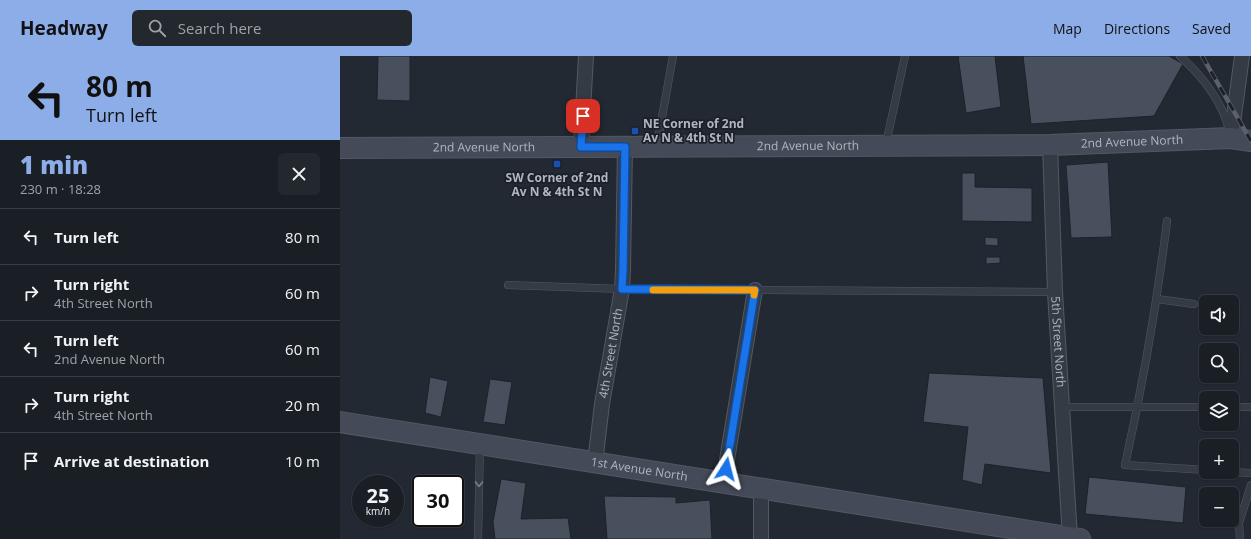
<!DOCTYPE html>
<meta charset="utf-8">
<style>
:root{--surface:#1a1f26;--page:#23272e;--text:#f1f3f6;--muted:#9fa2a7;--line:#383d43;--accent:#8dade8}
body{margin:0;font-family:"Open Sans",sans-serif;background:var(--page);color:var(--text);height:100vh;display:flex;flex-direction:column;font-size:15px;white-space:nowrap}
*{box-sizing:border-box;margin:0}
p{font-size:13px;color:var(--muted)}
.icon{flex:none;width:22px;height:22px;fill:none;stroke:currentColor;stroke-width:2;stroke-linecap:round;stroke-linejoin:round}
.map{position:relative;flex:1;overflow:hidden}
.panel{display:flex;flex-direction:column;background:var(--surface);width:340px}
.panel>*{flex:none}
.banner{background:#8dade8;color:#111;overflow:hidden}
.controls{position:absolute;left:859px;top:239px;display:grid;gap:8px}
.controls a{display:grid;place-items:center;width:40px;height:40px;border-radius:6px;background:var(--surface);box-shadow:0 1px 3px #0004,0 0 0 1px var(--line);font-size:20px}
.speed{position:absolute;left:12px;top:419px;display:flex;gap:8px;font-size:20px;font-weight:700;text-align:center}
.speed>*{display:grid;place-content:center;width:52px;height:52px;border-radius:50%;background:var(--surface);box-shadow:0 1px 3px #0004,0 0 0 1px var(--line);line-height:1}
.speed small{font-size:10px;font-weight:400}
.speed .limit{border:2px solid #111;border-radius:6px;background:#fff;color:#111}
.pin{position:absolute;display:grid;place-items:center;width:34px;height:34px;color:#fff;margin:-17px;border-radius:8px;box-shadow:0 2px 6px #0006}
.me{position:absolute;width:44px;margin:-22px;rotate:9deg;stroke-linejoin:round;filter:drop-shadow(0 0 3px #0008)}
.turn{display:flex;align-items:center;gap:14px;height:84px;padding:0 20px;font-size:18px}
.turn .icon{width:52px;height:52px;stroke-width:2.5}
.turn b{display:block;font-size:28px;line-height:34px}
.round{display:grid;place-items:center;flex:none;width:42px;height:42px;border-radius:6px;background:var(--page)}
.headline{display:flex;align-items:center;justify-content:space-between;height:68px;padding:0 20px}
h1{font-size:24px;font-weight:800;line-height:30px;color:var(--accent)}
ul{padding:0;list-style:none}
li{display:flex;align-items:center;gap:12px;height:56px;padding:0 20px;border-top:1px solid var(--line)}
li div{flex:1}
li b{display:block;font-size:15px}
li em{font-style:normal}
header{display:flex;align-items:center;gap:24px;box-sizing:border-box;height:56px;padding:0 20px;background:var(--accent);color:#111}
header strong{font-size:19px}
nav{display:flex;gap:22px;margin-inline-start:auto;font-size:14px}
.search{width:280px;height:36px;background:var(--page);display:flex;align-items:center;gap:10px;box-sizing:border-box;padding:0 14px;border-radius:6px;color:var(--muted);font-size:15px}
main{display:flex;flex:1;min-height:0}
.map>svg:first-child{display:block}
.building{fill:#49505d;stroke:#1d222b}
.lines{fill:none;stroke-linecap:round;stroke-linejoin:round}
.lane-casing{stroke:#535962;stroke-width:8}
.street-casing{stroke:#535962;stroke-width:16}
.secondary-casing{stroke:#535962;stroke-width:22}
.lane{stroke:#353b44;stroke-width:7}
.street{stroke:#353b44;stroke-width:14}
.secondary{stroke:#444a57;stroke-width:20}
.rail-casing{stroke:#5a616d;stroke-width:4.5}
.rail{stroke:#1b2029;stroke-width:3;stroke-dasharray:9;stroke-linecap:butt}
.oneway{stroke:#797f89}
.route-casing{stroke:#114b97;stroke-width:10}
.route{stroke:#1a73e8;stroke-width:7}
.slow{stroke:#f59e0b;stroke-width:7}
.transit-dot{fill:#1a4fb4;stroke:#1b2029;stroke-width:1.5}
.labels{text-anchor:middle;stroke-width:3.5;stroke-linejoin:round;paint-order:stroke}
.poi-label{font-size:12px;font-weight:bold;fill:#b0b6c1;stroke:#1b2029;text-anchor:start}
.street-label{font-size:12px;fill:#b0b6c1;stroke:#1b2029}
</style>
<header>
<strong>Headway</strong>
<div class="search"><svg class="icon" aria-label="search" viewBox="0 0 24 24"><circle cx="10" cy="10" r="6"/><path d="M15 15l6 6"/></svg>Search here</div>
<nav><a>Map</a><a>Directions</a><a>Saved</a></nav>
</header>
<main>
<section class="panel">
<div class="banner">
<div class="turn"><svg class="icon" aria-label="left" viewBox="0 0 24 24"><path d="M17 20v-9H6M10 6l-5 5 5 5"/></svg><div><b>80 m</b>Turn left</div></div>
</div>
<div class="headline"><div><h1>1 min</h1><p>230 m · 18:28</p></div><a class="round"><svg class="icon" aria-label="close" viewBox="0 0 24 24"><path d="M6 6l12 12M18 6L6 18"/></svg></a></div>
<ul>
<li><svg class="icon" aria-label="left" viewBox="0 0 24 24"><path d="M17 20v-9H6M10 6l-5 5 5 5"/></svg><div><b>Turn left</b></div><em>80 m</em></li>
<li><svg class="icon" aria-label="right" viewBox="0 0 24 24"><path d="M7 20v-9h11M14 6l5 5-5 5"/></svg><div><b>Turn right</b><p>4th Street North</p></div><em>60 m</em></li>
<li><svg class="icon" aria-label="left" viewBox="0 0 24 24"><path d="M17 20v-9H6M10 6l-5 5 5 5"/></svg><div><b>Turn left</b><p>2nd Avenue North</p></div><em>60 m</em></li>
<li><svg class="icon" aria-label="right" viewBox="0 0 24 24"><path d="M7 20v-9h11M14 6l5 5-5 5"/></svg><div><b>Turn right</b><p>4th Street North</p></div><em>20 m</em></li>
<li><svg class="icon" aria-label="arrive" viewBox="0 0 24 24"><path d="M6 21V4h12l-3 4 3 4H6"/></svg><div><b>Arrive at destination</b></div><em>10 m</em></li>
</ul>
</section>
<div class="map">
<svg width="911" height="483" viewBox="0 0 911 483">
<rect width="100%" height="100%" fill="#222933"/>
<path class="building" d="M38,0H70V45L37,44Z
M618,0H655L661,51L626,57Z
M683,0H829L843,8L814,60L691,68Z
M768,106L772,181L731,182L726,109Z
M622,117H635V131L692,132V166L622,165Z
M645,181L658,182V190L645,189Z
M646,201H660V207L646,208Z
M589,317L703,322L711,417L645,408L642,429L622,424L628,371L583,366Z
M90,321L108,325L101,361L85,357Z
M150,323L172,326L165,369L143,366Z
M749,421L846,431L843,467L745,458Z
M161,423L186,427L181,463L228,462L231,483H155L153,466Z
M264,440L336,441V447L370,444L372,483H267Z"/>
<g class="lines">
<g class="lane-casing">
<path id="lane" d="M840,0C862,20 882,45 889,74
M546,88L565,0
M317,89L333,0
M827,165C817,247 803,328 785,409L866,414
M168,229L282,233L715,236
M817,243L854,248
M722,351H866
M892,351H911
M892,416L911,417
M138,483L140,389
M900,483L899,467L911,429"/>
</g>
<g class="street-casing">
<g id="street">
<path d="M891,82L902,0"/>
<path id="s1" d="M710,89L715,236L730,482"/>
<path d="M241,91L246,0"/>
<path id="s2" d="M255,407L262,348L282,233L283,214L285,91"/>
<path d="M383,428L415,234"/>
<path d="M421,483V432"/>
</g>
</g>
<g class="secondary-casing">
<g id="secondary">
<path id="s3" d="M0,92L710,89L891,82L911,85"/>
<path id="s4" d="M0,366L740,483"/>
</g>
</g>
<use href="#lane" class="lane"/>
<use href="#street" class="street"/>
<use href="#secondary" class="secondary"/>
<g class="rail-casing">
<path id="rail" d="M862,0L911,85"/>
</g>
<use href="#rail" class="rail"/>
</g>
<defs><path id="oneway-chevron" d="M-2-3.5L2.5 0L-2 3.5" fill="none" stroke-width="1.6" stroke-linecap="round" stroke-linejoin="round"/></defs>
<use class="oneway" href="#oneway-chevron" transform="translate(139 428) rotate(91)"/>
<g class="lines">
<g class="route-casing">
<path id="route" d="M243,60L241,91H285L283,214L282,233L415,234L386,413"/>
</g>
<use href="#route" class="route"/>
<path class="slow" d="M313,234H415L414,239"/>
</g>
<g class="transit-dot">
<rect x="291" y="71" width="8" height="8" rx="2"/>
<rect x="213" y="104" width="8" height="8" rx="2"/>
</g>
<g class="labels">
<g class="poi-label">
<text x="303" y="72">NE Corner of 2nd<tspan x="303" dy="14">Av N &amp; 4th St N</tspan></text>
<text x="217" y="126" text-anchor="middle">SW Corner of 2nd<tspan x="217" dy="14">Av N &amp; 4th St N</tspan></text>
</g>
<g class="street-label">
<text dy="4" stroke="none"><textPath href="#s3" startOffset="792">2nd Avenue North</textPath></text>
<text dy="4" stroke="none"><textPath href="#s3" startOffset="468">2nd Avenue North</textPath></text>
<text dy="4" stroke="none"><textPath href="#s3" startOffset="144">2nd Avenue North</textPath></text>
<text dy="4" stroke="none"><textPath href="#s1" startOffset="197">5th Street North</textPath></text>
<text dy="4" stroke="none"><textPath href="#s2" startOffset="111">4th Street North</textPath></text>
<text dy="4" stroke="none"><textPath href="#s4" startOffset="303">1st Avenue North</textPath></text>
</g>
</g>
</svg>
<div class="controls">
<a><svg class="icon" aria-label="sound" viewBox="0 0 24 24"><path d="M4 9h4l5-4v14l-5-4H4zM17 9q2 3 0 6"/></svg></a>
<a><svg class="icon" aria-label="search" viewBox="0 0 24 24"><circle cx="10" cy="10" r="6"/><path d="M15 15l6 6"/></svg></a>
<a><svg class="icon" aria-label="layers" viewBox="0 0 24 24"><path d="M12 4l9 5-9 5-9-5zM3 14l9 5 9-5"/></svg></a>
<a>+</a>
<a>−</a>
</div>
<div class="speed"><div>25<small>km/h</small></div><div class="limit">30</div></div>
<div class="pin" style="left:243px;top:60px;background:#d93025"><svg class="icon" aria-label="arrive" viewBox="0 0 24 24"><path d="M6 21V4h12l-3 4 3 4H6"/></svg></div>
<svg class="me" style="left:386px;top:413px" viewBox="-20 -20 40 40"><path d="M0-17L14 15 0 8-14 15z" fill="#1a73e8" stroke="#fff" stroke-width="4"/></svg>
</div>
</main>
